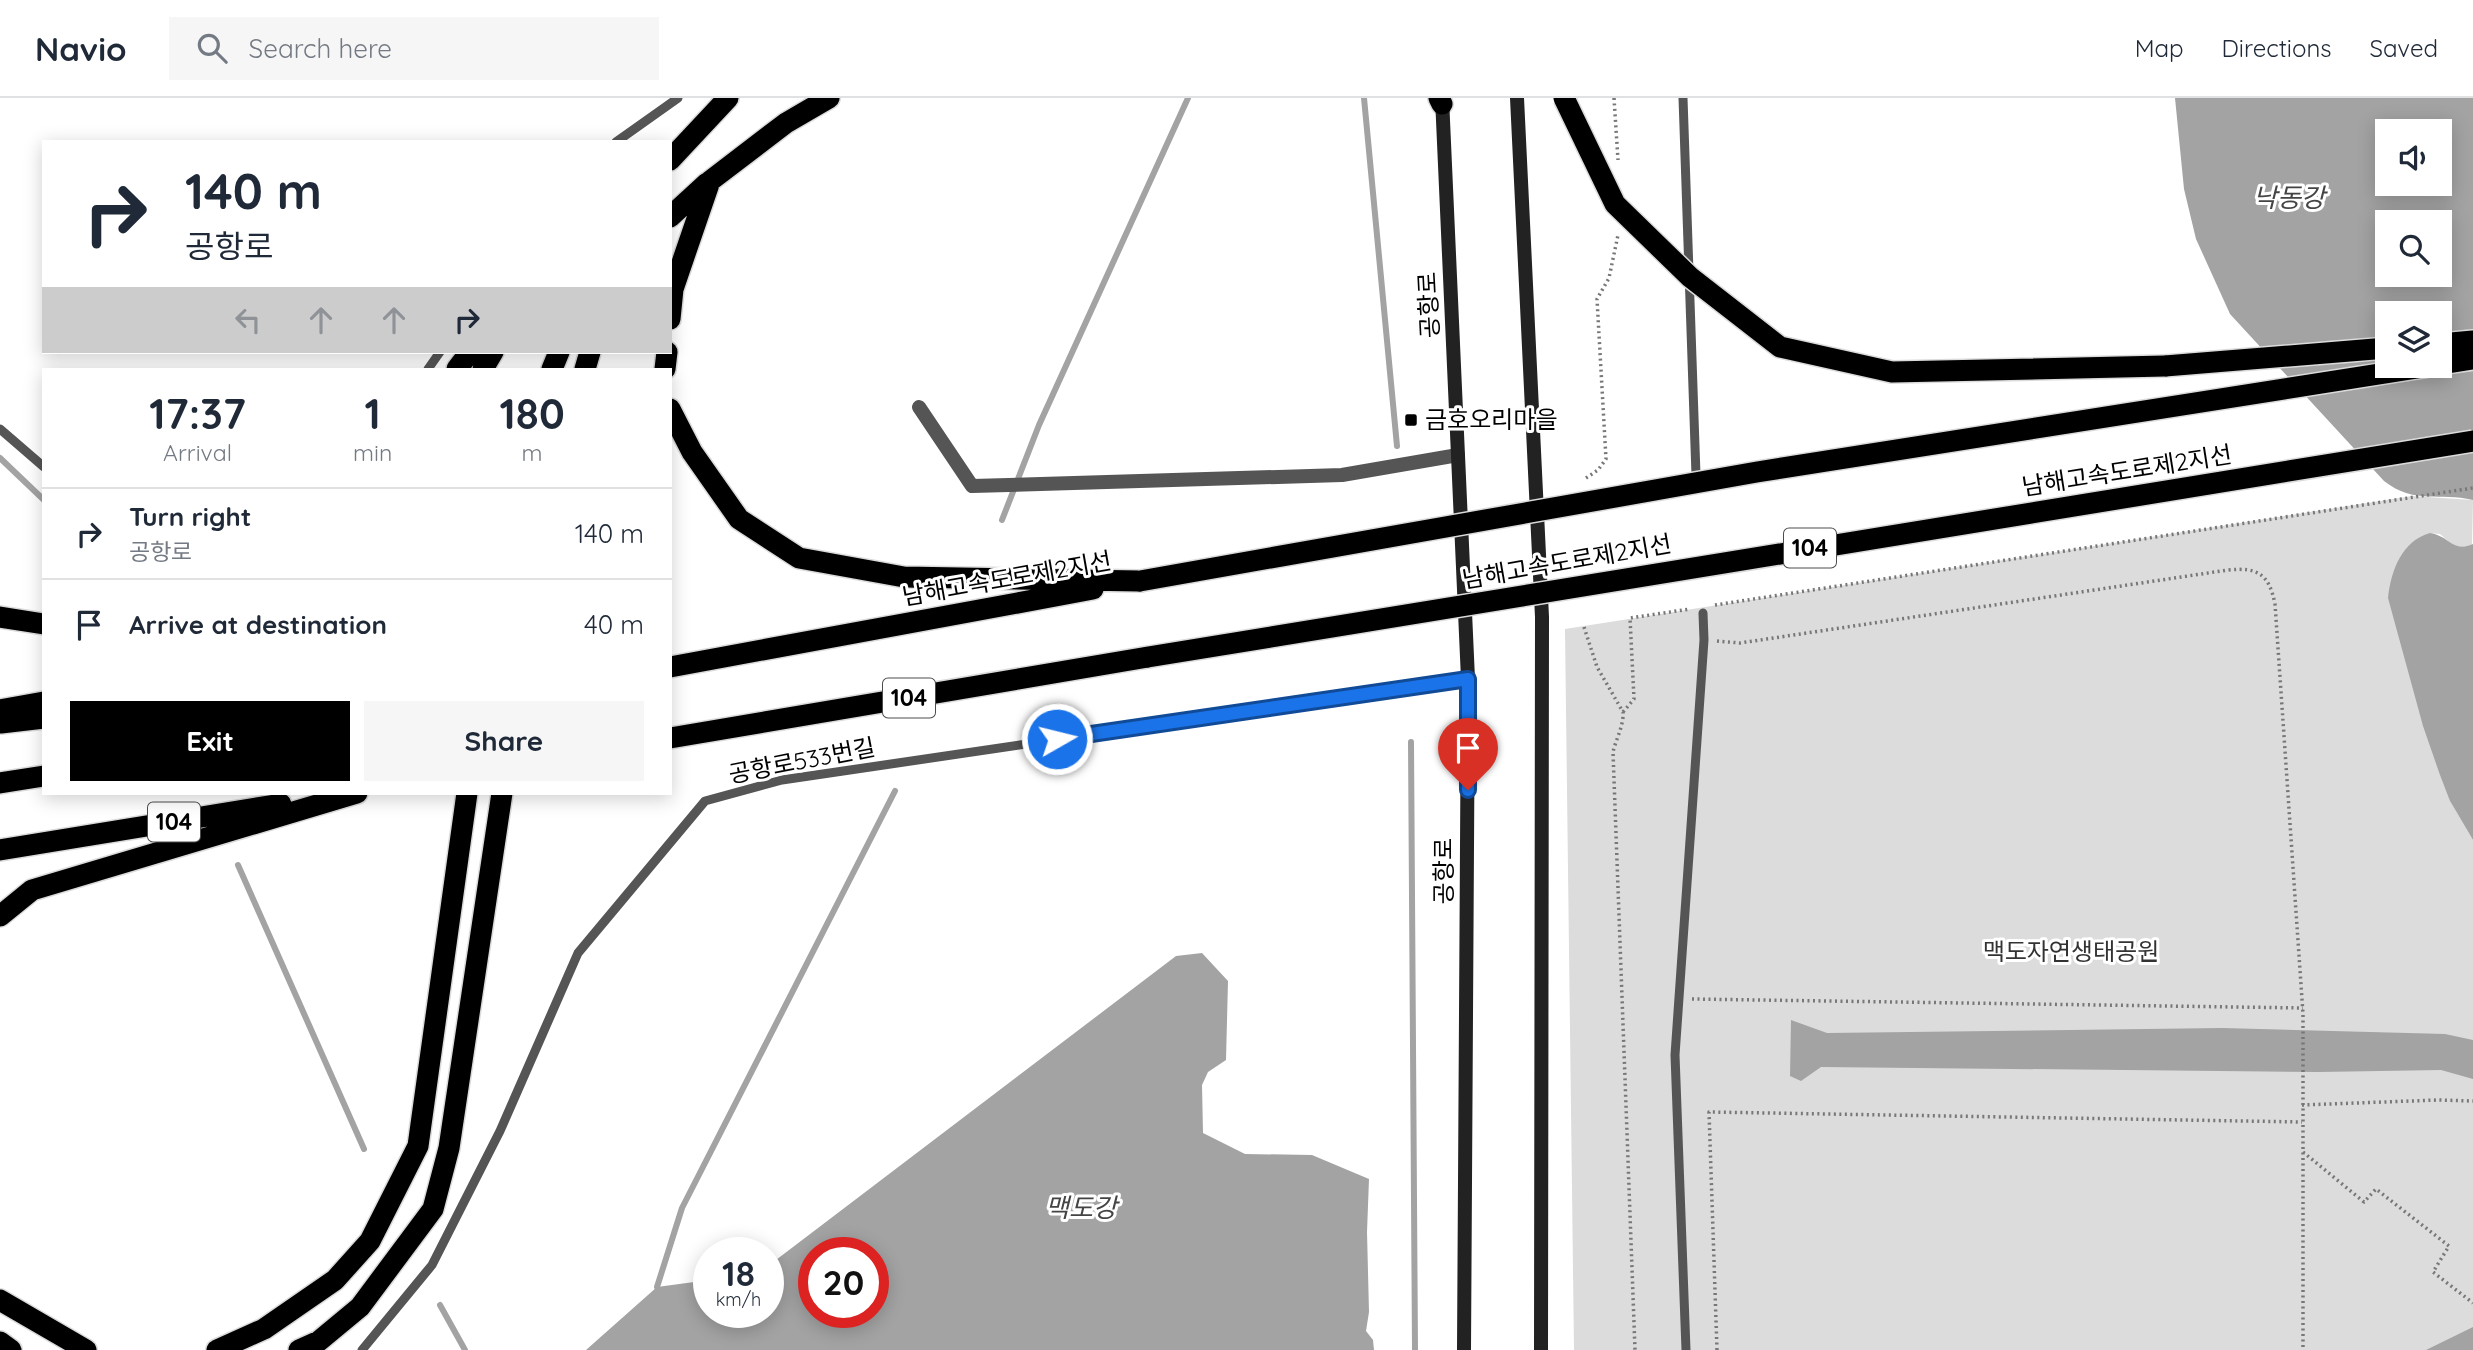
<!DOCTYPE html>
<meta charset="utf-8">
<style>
:root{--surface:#fff;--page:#f6f6f7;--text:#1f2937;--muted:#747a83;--line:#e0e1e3;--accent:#000}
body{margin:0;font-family:Quicksand,"Noto Sans KR",sans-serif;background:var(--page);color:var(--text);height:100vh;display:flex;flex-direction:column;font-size:26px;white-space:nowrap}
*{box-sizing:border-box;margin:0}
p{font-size:23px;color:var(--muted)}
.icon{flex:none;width:38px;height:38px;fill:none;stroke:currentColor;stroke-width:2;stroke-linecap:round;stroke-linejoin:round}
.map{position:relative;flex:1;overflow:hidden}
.sheet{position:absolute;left:42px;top:270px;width:630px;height:427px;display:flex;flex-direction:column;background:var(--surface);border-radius:0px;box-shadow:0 4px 18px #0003}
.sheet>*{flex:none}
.guide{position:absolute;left:42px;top:42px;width:630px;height:214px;border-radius:0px;box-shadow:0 4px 18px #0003;background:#fff;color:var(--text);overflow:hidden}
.tools{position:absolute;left:2375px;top:21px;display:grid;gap:14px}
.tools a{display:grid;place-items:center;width:77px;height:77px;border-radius:0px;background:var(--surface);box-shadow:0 4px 18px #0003;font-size:35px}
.speed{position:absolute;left:693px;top:1139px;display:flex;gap:14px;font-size:35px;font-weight:700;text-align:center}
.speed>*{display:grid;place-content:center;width:91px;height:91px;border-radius:50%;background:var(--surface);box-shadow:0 4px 18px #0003;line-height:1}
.speed small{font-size:18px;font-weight:400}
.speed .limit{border:10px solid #d22;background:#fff;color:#111}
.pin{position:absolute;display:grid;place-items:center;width:60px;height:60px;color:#fff;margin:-72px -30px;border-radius:50% 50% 50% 0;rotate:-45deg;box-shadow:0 0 7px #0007}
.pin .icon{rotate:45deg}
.me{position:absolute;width:77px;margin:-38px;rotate:82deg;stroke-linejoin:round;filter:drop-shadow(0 0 5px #0008)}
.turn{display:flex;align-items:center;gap:24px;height:147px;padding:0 28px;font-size:32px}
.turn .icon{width:91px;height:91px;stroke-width:2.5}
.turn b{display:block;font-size:49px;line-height:60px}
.lanes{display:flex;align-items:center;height:66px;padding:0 28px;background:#0003;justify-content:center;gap:35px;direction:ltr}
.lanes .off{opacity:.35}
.eta{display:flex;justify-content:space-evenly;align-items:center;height:119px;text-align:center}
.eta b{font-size:42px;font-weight:800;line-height:49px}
.button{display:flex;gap:14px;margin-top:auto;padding:14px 28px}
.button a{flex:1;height:80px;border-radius:0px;background:var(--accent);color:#fff;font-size:28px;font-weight:800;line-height:80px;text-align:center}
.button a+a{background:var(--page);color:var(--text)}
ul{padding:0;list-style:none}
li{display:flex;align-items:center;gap:21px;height:91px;padding:0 28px;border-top:2px solid var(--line)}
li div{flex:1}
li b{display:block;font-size:26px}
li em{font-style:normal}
header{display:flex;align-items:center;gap:42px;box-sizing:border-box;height:98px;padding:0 35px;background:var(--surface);border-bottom:2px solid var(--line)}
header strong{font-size:33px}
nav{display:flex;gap:38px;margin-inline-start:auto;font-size:24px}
.search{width:490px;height:63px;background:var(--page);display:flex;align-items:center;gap:18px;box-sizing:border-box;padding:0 24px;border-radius:0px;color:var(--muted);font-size:26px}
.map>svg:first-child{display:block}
.green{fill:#dcdcdc}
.water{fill:#a3a3a3;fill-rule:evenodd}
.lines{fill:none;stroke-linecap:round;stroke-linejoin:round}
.stream{stroke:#a3a3a3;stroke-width:6}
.motorway-casing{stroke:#dbdbdb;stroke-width:24}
.path{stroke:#777;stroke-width:3.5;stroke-dasharray:2 3.5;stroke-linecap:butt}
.service{stroke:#555;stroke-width:9}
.minor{stroke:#555;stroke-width:14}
.secondary{stroke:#222;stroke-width:14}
.motorway{stroke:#000;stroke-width:21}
.motorway-bridge-casing{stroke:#dbdbdb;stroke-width:24;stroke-linecap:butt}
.motorway-bridge{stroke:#000;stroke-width:21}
.route-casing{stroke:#114b97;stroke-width:18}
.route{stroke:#1a73e8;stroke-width:12}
.poi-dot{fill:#000;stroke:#fff;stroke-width:2.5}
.labels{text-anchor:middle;stroke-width:6;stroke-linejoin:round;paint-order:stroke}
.shield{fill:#fff;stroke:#4c4c4c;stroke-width:2}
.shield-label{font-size:23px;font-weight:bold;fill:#000}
.street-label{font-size:24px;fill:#000;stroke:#fff}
.poi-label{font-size:24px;fill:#000;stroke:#fff;text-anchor:start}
.park-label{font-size:24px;fill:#333;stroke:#fff}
.water-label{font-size:26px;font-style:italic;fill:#444;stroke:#fff}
</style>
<header>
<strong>Navio</strong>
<div class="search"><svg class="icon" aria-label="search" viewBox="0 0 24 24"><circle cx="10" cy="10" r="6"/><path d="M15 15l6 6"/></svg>Search here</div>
<nav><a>Map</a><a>Directions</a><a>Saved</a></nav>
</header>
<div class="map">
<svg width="2473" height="1252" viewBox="0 0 2473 1252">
<rect width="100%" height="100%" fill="#fff"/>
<path class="green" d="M2412,398L2473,402L2472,448L2455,449L2440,436L2430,435L2450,703L2473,742V1252H1574L1565,531Z"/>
<path class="water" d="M2175,0H2473V402C2439,394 2415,407 2384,383L2230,216L2196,141L2184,91ZM2387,33H2440V86H2387ZM2387,124H2440V177H2387ZM2387,215H2440V268H2387Z
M2430,435C2450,438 2452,455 2473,446V742L2450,703L2440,677L2423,628L2388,500C2391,472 2402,443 2430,435Z
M1202,855L1228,883L1226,962L1208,974L1202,987L1203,1035L1245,1056L1312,1057L1369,1081L1367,1134L1369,1214L1366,1233L1373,1242L1374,1252H586L657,1189L709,1182V1214H768V1168L1176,858ZM873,1155V1214H814V1155Z
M1791,922L1827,935L2222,930L2445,936L2473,942V981L2441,972L2319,974L1821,969L1801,983L1790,978Z
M2473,1229V1252H2426Z"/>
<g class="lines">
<path class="stream" d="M1364,0L1397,348
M0,360L44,402
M1002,422L1039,327L1188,0
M1411,644L1415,1252
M238,767L364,1051
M657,1189L682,1110L895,693
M440,1207L465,1252"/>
<g class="motorway-casing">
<path id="motorway" d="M1439,0L1442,6
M670,62L728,0
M670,119L707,85
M670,221L673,191L710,83L786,25L829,0
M2440,246L2473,243
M2440,266L2473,261
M2165,268L2387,250
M457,271L470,254
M483,271L493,254
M552,271L559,254
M585,271L590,254
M665,271L667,254
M670,311L692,354L739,421L799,460L904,479L1140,483
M0,519L44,526
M670,569L1093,491
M0,612L44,604
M1,625L44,620
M670,640L1148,559
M0,685L44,678
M0,752L281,706
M0,818L32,792L357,695
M0,1202L86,1252
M0,1244L11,1252
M217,1252L264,1231L335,1182L370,1143L418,1048L467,695
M299,1252L319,1243L360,1209L433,1111L449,1050L502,695"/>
</g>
<path class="path" d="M1614,0L1618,62
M1586,380L1598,372L1606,361L1597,201L1609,180L1618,137
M1715,507L2473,390
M1584,529L1597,569L1623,614C1624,627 1616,641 1613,654L1635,1252
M1717,543L1740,545L2228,472C2258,469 2269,476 2275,506L2303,916V1252
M1623,614L1634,601L1630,520L1690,511
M1692,901L2303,910
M2302,1007L2438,1002L2473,1003
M2303,1054L2364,1104L2376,1091L2449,1148L2433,1174L2473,1205
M1717,1252L1709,1014L2302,1024"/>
<path class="service" d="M1683,0L1696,377
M616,44L678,0
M428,271L440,254
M0,331L44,369
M362,1252L432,1167L500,1033L578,855L705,703L782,682L1468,581
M1686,1252L1675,957L1704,542L1703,515"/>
<path class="minor" d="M919,309L972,388L1342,377L1458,357"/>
<path class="secondary" d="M1442,0L1468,581L1464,1252
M1517,0L1542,519L1541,1252"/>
<use href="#motorway" class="motorway"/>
<g class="motorway-bridge-casing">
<path id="motorway-bridge" d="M1564,0L1615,106L1690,179L1780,249L1892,274L2165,268
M1140,483L1757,374L2430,268
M1148,559L2473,343"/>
</g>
<use href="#motorway-bridge" class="motorway-bridge"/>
</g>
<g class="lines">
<g class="route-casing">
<path id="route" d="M1057,641L1468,581V692"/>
</g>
<use href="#route" class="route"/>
</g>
<rect class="poi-dot" x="1404" y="315" width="14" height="14" rx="3.5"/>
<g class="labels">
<g class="shield">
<rect x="1784" y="430.5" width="52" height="39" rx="5"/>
<rect x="883" y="580.5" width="52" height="39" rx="5"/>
<rect x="148" y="704.5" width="52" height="39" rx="5"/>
</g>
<g class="shield-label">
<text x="1810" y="458">104</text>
<text x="909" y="608">104</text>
<text x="174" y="732">104</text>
</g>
<g class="street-label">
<text transform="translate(1429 207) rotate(-93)" y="8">공항로</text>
<text transform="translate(2127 373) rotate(-9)" y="8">남해고속도로제2지선</text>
<text transform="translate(1567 464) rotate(-10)" y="8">남해고속도로제2지선</text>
<text transform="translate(1007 481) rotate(-10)" y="8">남해고속도로제2지선</text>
<text transform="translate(802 663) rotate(-11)" y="8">공항로533번길</text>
<text transform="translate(1444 773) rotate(-90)" y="8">공항로</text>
</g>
<g class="poi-label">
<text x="1425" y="330">금호오리마을</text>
</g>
<g class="park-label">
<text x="2071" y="862">맥도자연생태공원</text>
</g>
<g class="water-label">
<text x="2289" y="109">낙동강</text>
<text x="1081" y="1119">맥도강</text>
</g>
</g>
</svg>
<div class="tools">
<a><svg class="icon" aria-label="sound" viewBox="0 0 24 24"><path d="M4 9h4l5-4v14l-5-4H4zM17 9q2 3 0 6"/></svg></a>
<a><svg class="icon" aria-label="search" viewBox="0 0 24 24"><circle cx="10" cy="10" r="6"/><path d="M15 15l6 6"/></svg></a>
<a><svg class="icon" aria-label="layers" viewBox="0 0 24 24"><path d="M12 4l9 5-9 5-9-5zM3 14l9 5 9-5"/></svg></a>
</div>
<div class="speed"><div>18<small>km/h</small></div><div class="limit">20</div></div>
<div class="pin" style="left:1468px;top:692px;background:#d93025"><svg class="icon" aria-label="arrive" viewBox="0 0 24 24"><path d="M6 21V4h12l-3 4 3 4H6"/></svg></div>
<svg class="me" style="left:1057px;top:641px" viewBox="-20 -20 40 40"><circle r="17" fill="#1a73e8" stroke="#fff" stroke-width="3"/><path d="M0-11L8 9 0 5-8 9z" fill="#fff"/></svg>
<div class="guide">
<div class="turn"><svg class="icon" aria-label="right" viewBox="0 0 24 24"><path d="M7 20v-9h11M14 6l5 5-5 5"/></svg><div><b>140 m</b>공항로</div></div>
<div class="lanes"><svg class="icon off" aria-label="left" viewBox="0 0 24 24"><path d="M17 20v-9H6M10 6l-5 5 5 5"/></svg><svg class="icon off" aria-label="ahead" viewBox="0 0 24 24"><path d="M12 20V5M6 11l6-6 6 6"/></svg><svg class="icon off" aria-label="ahead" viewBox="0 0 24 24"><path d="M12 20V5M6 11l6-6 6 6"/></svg><svg class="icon" aria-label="right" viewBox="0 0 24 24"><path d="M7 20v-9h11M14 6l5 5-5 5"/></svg></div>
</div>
<section class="sheet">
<div class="eta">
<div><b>17:37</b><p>Arrival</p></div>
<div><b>1</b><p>min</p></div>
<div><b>180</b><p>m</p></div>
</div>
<ul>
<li><svg class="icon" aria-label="right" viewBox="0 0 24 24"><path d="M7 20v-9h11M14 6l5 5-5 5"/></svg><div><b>Turn right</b><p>공항로</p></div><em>140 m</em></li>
<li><svg class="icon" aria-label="arrive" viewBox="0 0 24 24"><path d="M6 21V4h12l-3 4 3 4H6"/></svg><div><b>Arrive at destination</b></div><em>40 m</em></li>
</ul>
<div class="button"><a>Exit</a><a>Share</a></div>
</section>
</div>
